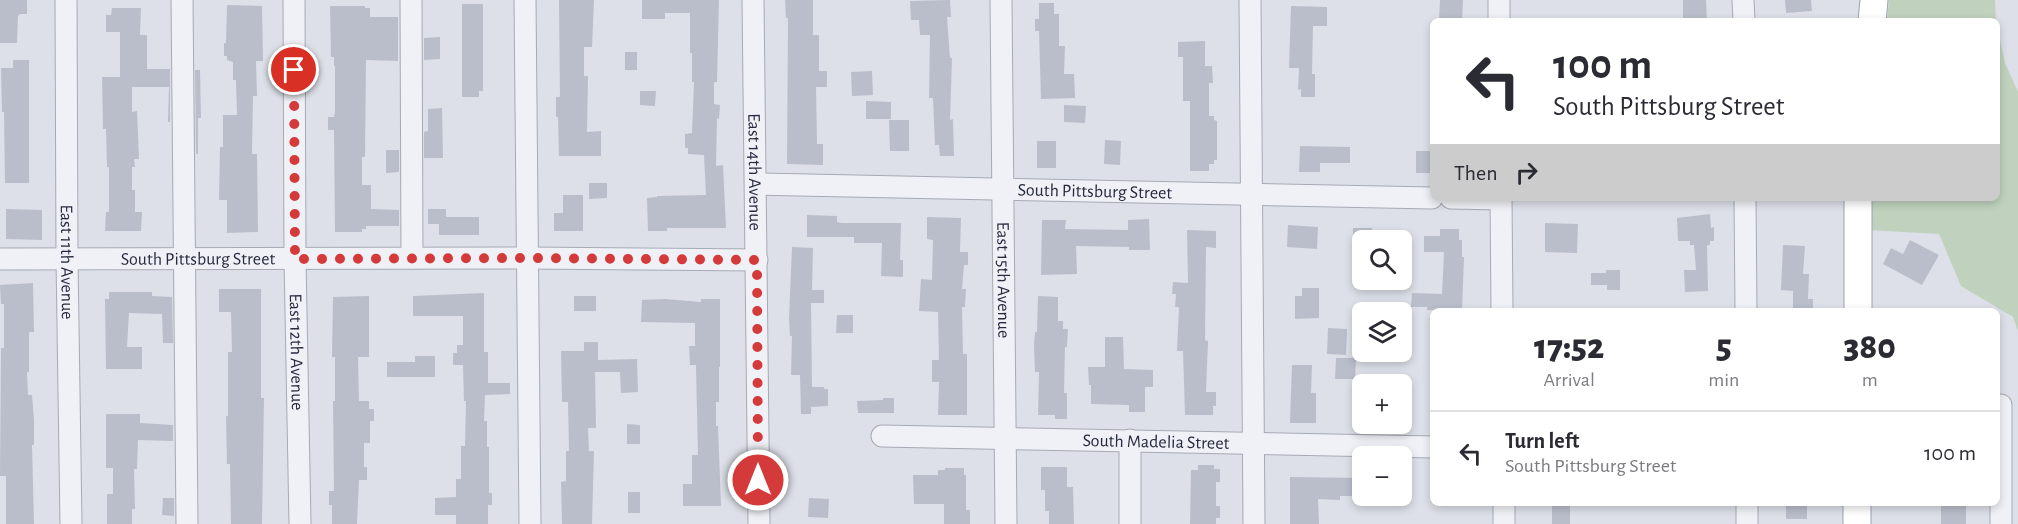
<!DOCTYPE html>
<meta charset="utf-8">
<style>
:root{--surface:#fff;--page:#f2f2f3;--text:#2b2b33;--muted:#7c7c81;--line:#e1e1e2}
body{margin:0;font-family:"Alegreya Sans",sans-serif;background:var(--page);color:var(--text);height:100vh;display:flex;flex-direction:column;font-size:22px;white-space:nowrap}
*{box-sizing:border-box;margin:0}
p{font-size:20px;color:var(--muted)}
.icon{flex:none;width:33px;height:33px;fill:none;stroke:currentColor;stroke-width:2;stroke-linecap:round;stroke-linejoin:round}
.map{position:relative;flex:1;overflow:hidden}
.sheet{position:absolute;left:1430px;top:308px;width:570px;height:198px;display:flex;flex-direction:column;background:var(--surface);border-radius:9px;box-shadow:0 3px 9px #0003}
.sheet>*{flex:none}
.banner{position:absolute;left:1430px;top:18px;width:570px;height:183px;border-radius:9px;box-shadow:0 3px 9px #0003;background:#fff;color:var(--text);overflow:hidden}
.controls{position:absolute;left:1352px;top:230px;display:grid;gap:12px}
.controls a{display:grid;place-items:center;width:60px;height:60px;border-radius:9px;background:var(--surface);box-shadow:0 3px 9px #0003;font-size:30px}
.pin{position:absolute;display:grid;place-items:center;width:51px;height:51px;color:#fff;margin:-26px;border:3px solid #fff;border-radius:50%;box-shadow:0 2px 6px #0007}
.me{position:absolute;width:66px;margin:-33px;rotate:0deg;stroke-linejoin:round;filter:drop-shadow(0 0 4px #0008)}
.turn{display:flex;align-items:center;gap:21px;height:126px;padding:0 24px;font-size:27px}
.turn .icon{width:78px;height:78px;stroke-width:2.5}
.turn b{display:block;font-size:42px;line-height:51px}
.then{display:flex;align-items:center;height:57px;padding:0 24px;background:#0003;gap:12px;font-size:22px}
.eta{display:flex;justify-content:space-evenly;align-items:center;height:102px;text-align:center}
.eta b{font-size:36px;font-weight:800;line-height:42px}
ul{padding:0;list-style:none}
li{display:flex;align-items:center;gap:18px;height:84px;padding:0 24px;border-top:2px solid var(--line)}
li div{flex:1}
li b{display:block;font-size:22px}
li em{font-style:normal}
.map>svg:first-child{display:block}
.green{fill:#c0d2be}
.building{fill:#babecb}
.lines{fill:none;stroke-linecap:round;stroke-linejoin:round}
.minor-casing{stroke:#a6aab5;stroke-width:23}
.major-casing{stroke:#9ca2b4;stroke-width:29}
.minor{stroke:#f0f1f6;stroke-width:21}
.major{stroke:#fff;stroke-width:27}
.route{stroke:#d53a3b;stroke-width:10;stroke-dasharray:0 18}
.labels{text-anchor:middle;stroke-width:4.5;stroke-linejoin:round;paint-order:stroke}
.street-label{font-size:18px;fill:#262b3f;stroke:#eceff5}
</style>
<div class="map">
<svg width="2018" height="524" viewBox="0 0 2018 524">
<rect width="100%" height="100%" fill="#dde0e8"/>
<path class="green" d="M1889,0H1995L1996,21H1887Z
M1997,25L2005,63L2018,92V331L2013,317L1961,286L1939,234L1867,230L1869,198H1996Z"/>
<path class="building" d="M0,0H27V14H20L18,16L17,43H0Z
M559,0H594L592,47H584V76H588L587,132L601,131V156H559L558,117H556V97H560Z
M642,0H719L717,82H714V104L720,105L719,119L717,118L716,166L723,165L726,228H667V231H648L647,198L657,197V196L706,195L704,155L688,154V148H685V134L692,133L694,82H692V53H690V13H665V19H642Z
M785,0H813V35H819V71H827V87H816L817,144H823V165L787,164L788,18H786Z
M950,0L951,17H947L950,58H952L950,120L953,119L954,156H940L939,145H935L933,98H929L930,35H920L919,20H911L910,1Z
M1440,0H1463L1462,21H1439Z
M1683,0H1706L1707,21H1683Z
M1785,0H1811L1812,11L1786,13Z
M1039,3H1054V14H1059V46H1065L1064,74H1074L1075,98L1041,99L1039,31H1035V19H1039Z
M462,4H483V91H479V97H462Z
M227,5L262,6L263,61H256L257,96H253L252,154H257L258,232L227,233V200H219L220,147H223V115H237L236,80H233V62L227,60V56H224V43H226Z
M330,6H365V8H370V17H398V61L366,60L365,157H362V185H371V209L399,210V226H366V229H362V232H335L334,130H328V117H334L335,112V66H334V57H331Z
M1291,6L1327,7V26H1313L1312,74H1315V97H1301V89L1298,90L1299,68H1289Z
M112,8H141L140,35H147V69H170V122H168L169,87H132V112L137,111L139,159H134L135,167H132V190H135V212H142L141,231H105L106,212H109V167H107L106,129H103L102,77H120V32H106V15H111Z
M440,37V59L424,60V38Z
M1205,41V66H1212L1213,83H1209V116H1214V120L1217,121V160H1214V164H1209V171H1190V101H1183V57H1178V42Z
M625,52H637V70H625Z
M13,60H29V183H5L4,112H2L1,68H13Z
M195,70H200L201,118H198V154H196Z
M872,71L873,95L852,96L851,72Z
M640,91H656L655,106L640,105Z
M866,101L891,102V119H866Z
M1064,105L1086,106L1085,123L1064,122Z
M442,108L443,158H424V132L428,131V109Z
M889,120H909V151H890Z
M1105,140L1121,141L1120,165L1104,164Z
M1037,141H1056V168H1037Z
M1300,146L1350,147V163H1320V172H1299Z
M386,150H399V172L386,173Z
M1416,151H1432V173H1416Z
M589,183H607V198L589,199Z
M563,195H583V231H554V213H563Z
M6,209L42,210V240L6,239Z
M428,209H446V217H479V235H439V224H428Z
M1710,214L1711,228L1714,227V241H1710V245H1707L1708,291L1685,292L1684,270H1696L1694,245H1690V241H1678L1677,218Z
M807,215L837,216V222L842,223H901L900,260H903V277L881,276L882,243H854V237H807Z
M927,217L961,218L960,252H968V265H964L962,289H966L965,307H962L963,354H967V415H938L939,382H932V360H939L938,312L919,311L921,279L932,280L933,240L927,239Z
M1149,219L1150,250H1129V247L1076,246L1077,274L1041,275L1042,220H1066L1065,229L1128,230V220Z
M1545,223L1578,224L1577,253L1545,252Z
M1288,225L1318,227L1317,249L1287,247Z
M1353,228H1372V240H1353Z
M1440,229H1459V240H1462V257H1464L1462,310H1427V307H1411L1412,293L1442,294L1444,252H1424V236H1440Z
M1187,230L1216,231V248L1206,247L1205,340L1208,341L1206,392H1216V406H1213V415H1185L1183,351H1177L1179,307H1175L1176,294H1172L1173,282L1188,283Z
M1910,240L1939,255L1922,285L1883,264L1891,248L1903,254Z
M1783,245L1805,246L1803,274H1809L1808,299H1813V310H1793V291L1781,290Z
M792,247L813,248L812,290H824V303H811L812,387H824V389H828V406L811,407V414H801L800,375H791L792,336H790L789,319Z
M1606,270H1620V290H1607V285H1591V273H1606Z
M33,283L34,332H29V372H27L28,395H32L34,420V445H32L34,524H6V476H0L1,348H4V304H1L0,285Z
M1302,288H1319V318L1295,319V296H1302Z
M219,289H261V398H264L262,524H231L230,464H227L226,416H228V352H232L231,312H219Z
M109,292H152V296L172,297L173,343H163L162,314L129,313L127,347H142V369H106L105,299H109Z
M484,293V352H488V383H510V394L485,395L484,421H487V447H489V493H492V505H488V524H456V515H435V498L456,497V479H461V446H465L466,401H464L463,365H453V353H457V345H463V316H413V296Z
M369,296V357H358L359,401H369V409H374V421H370V443H364V467H367V480H359L357,524H332V505H329V491H334L333,401H335V357H332L333,297Z
M574,296H596V311H574Z
M1038,296L1058,297V321H1063V329H1068L1067,347H1065L1064,393H1067V419H1055V415H1038L1039,372H1035L1034,345L1035,332H1037Z
M665,299L701,302V299H720V367H719V402H716V426H718L721,506H683V484H692V455H698L696,367V365H690L689,346H695V323L641,322L642,300Z
M837,315H853V333H836Z
M1328,328L1347,329L1346,355L1327,354Z
M1105,337H1123L1124,369L1153,370V387H1145V412H1129V405L1091,404V385H1089L1088,367H1105Z
M584,342H598V360L637,359L638,392L621,393L620,372H595L596,428H588L589,451H594L592,524H562L561,482L566,481V451H569L568,402H562L561,351H584Z
M415,356H435V377H387V362H415Z
M1336,358H1356L1355,379H1335Z
M1292,365H1312L1311,393H1316V423H1290Z
M883,398H894V413H858L857,401L883,400Z
M106,414H140V423L173,425V441L138,440L137,469H134L135,509H132V524H107V494H113V468H106Z
M627,424L640,425V444H627Z
M1198,465H1214V469H1220V482H1216V506H1220V518H1216V524H1190L1191,470H1198Z
M1041,467H1067V487H1073L1074,524H1049V511H1045V490H1041Z
M945,468H964V475H966V510H970V524H944V504H914L913,475H938V470H945Z
M1290,477L1362,478V496H1340V500L1318,499L1319,524H1290Z
M628,492H640V513H628Z
M163,498H174V516L162,515Z
M809,498L829,499L828,518L808,517Z
M1552,502H1570V524H1552Z
M1786,502H1807V519H1786Z
M1941,502H1966V524H1941Z"/>
<g class="lines">
<g class="minor-casing">
<g id="minor">
<path id="s1" d="M66,0L67,259L71,524"/>
<path d="M182,0L187,524"/>
<path id="s2" d="M294,0L295,259L300,524"/>
<path d="M411,0L412,258"/>
<path d="M525,0L530,524"/>
<path id="s3" d="M753,0L759,524"/>
<path id="s4" d="M1001,0L1006,524"/>
<path d="M1250,0L1254,524"/>
<path d="M1499,0V21"/>
<path d="M1743,0L1744,21"/>
<path id="s5" d="M756,184L1432,198"/>
<path d="M1451,198L1501,199"/>
<path d="M1501,198L1502,310"/>
<path d="M1745,198L1746,310"/>
<path id="s6" d="M0,259L526,258L757,260"/>
<path d="M2001,405V524"/>
<path id="s7" d="M882,436L1432,447"/>
<path d="M1504,502V524"/>
<path d="M1130,524V440"/>
<path d="M1747,524V502"/>
</g>
</g>
<g class="major-casing">
<path id="major" d="M1872,21L1874,0
M1858,310V198
M1857,524V502"/>
</g>
<use href="#minor" class="minor"/>
<use href="#major" class="major"/>
</g>
<g class="lines">
<path class="route" d="M294,70L295,259L526,258L757,260L758,480"/>
</g>
<g class="labels">
<g class="street-label">
<text dy="6" stroke="none"><textPath href="#s3" startOffset="172">East 14th Avenue</textPath></text>
<text dy="6" stroke="none"><textPath href="#s5" startOffset="339">South Pittsburg Street</textPath></text>
<text dy="6" stroke="none"><textPath href="#s6" startOffset="198">South Pittsburg Street</textPath></text>
<text dy="6" stroke="none"><textPath href="#s1" startOffset="262">East 11th Avenue</textPath></text>
<text dy="6" stroke="none"><textPath href="#s4" startOffset="280">East 15th Avenue</textPath></text>
<text dy="6" stroke="none"><textPath href="#s2" startOffset="352">East 12th Avenue</textPath></text>
<text dy="6" stroke="none"><textPath href="#s7" startOffset="274">South Madelia Street</textPath></text>
</g>
</g>
</svg>
<div class="controls">
<a><svg class="icon" aria-label="search" viewBox="0 0 24 24"><circle cx="10" cy="10" r="6"/><path d="M15 15l6 6"/></svg></a>
<a><svg class="icon" aria-label="layers" viewBox="0 0 24 24"><path d="M12 4l9 5-9 5-9-5zM3 14l9 5 9-5"/></svg></a>
<a>+</a>
<a>−</a>
</div>
<div class="pin" style="left:294px;top:70px;background:#d93025"><svg class="icon" aria-label="arrive" viewBox="0 0 24 24"><path d="M6 21V4h12l-3 4 3 4H6"/></svg></div>
<svg class="me" style="left:758px;top:480px" viewBox="-20 -20 40 40"><circle r="17" fill="#d53a3b" stroke="#fff" stroke-width="3"/><path d="M0-11L8 9 0 5-8 9z" fill="#fff"/></svg>
<div class="banner">
<div class="turn"><svg class="icon" aria-label="left" viewBox="0 0 24 24"><path d="M17 20v-9H6M10 6l-5 5 5 5"/></svg><div><b>100 m</b>South Pittsburg Street</div></div>
<div class="then">Then<svg class="icon" aria-label="right" viewBox="0 0 24 24"><path d="M7 20v-9h11M14 6l5 5-5 5"/></svg></div>
</div>
<section class="sheet">
<div class="eta">
<div><b>17:52</b><p>Arrival</p></div>
<div><b>5</b><p>min</p></div>
<div><b>380</b><p>m</p></div>
</div>
<ul>
<li><svg class="icon" aria-label="left" viewBox="0 0 24 24"><path d="M17 20v-9H6M10 6l-5 5 5 5"/></svg><div><b>Turn left</b><p>South Pittsburg Street</p></div><em>100 m</em></li>
</ul>
</section>
</div>
